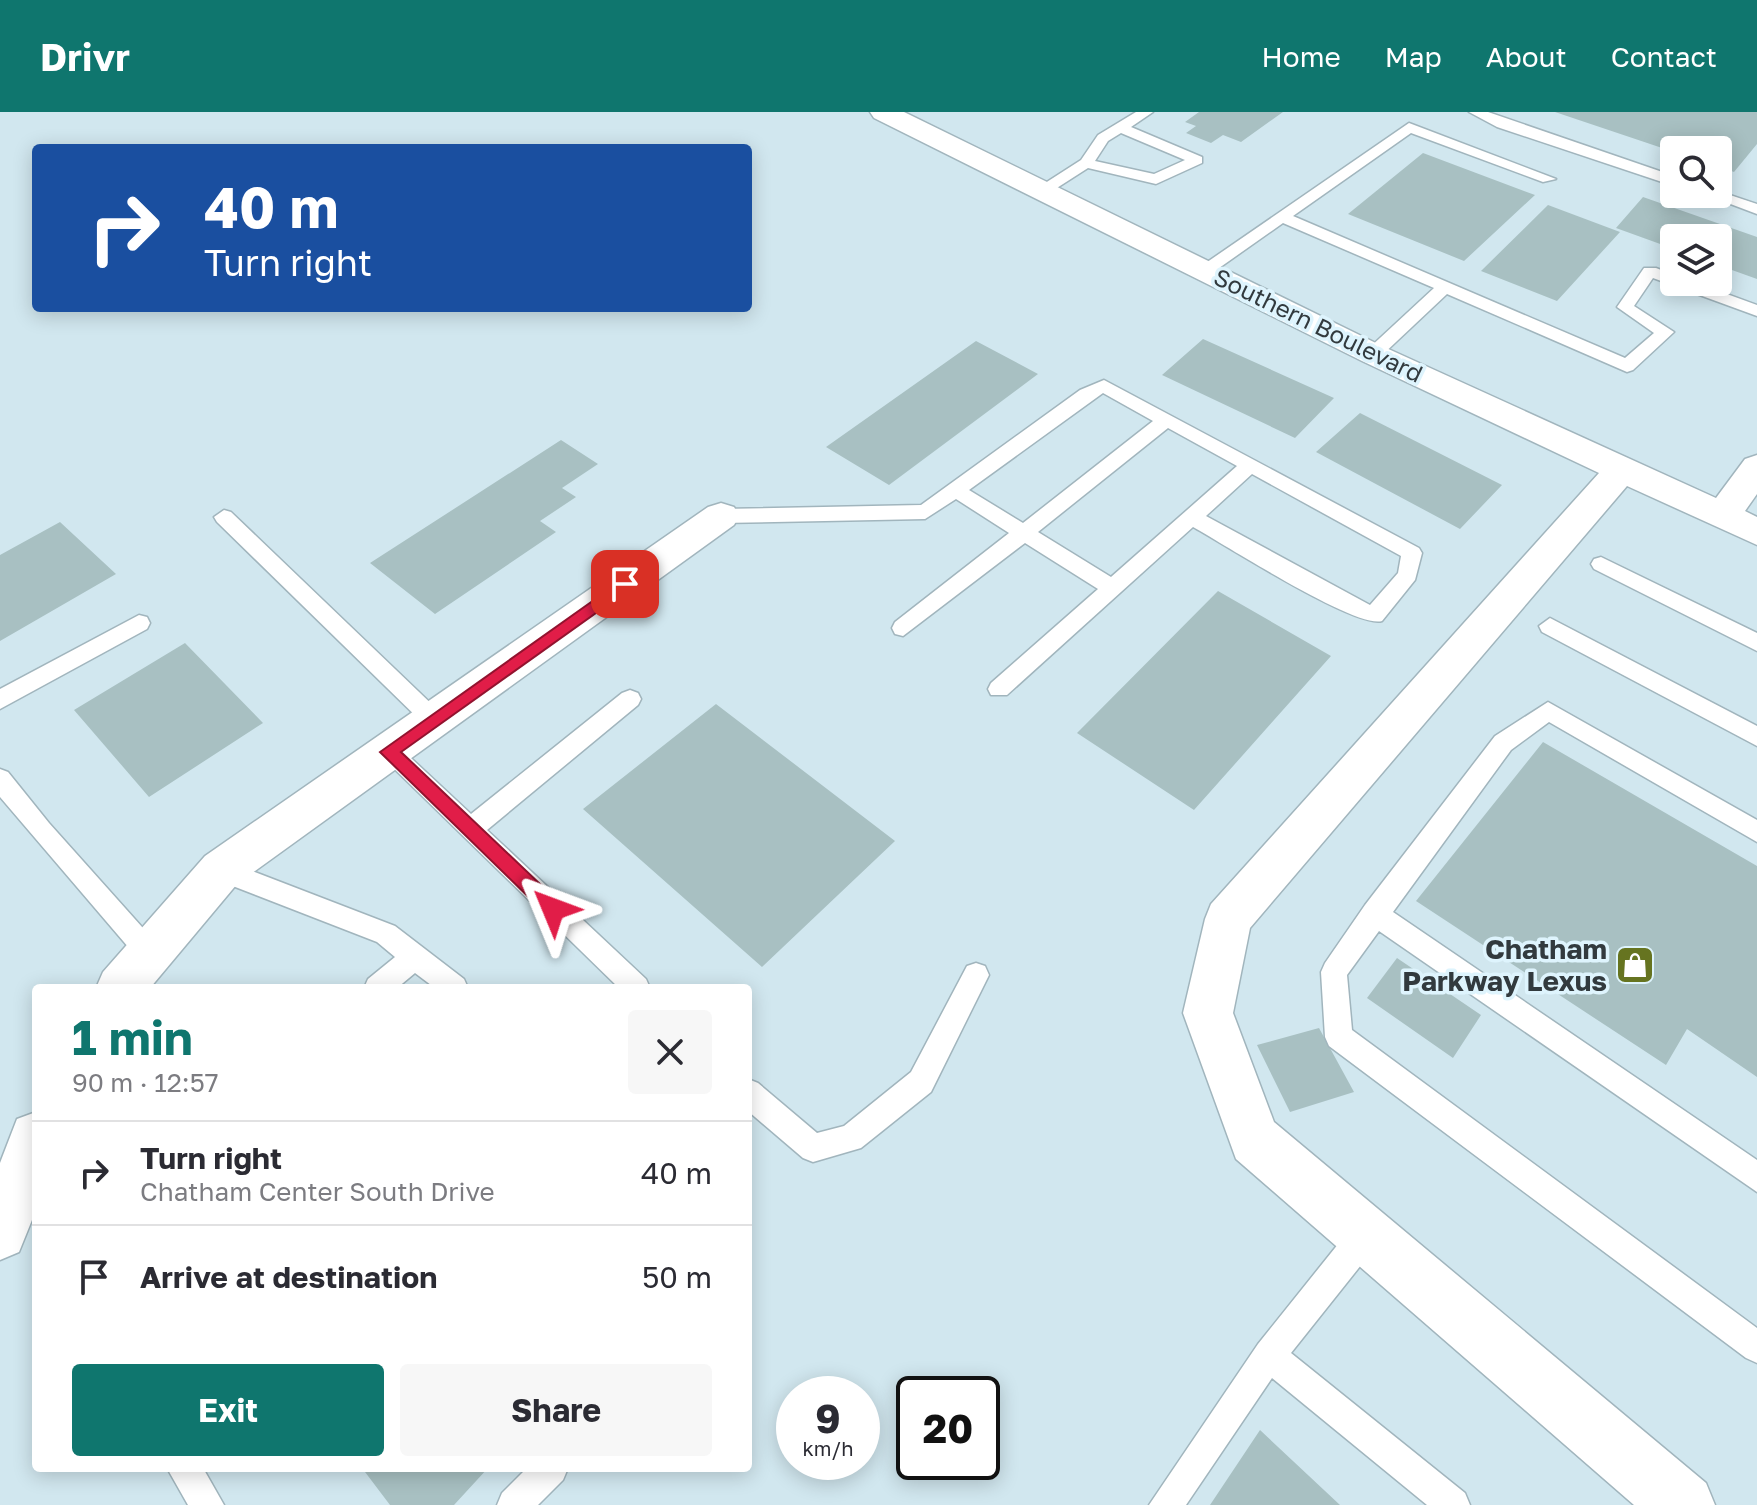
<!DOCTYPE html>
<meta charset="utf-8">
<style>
:root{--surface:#fff;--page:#f7f7f7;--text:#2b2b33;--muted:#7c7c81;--line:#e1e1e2;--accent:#0f766e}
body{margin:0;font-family:"Golos Text",sans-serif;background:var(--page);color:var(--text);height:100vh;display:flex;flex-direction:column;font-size:30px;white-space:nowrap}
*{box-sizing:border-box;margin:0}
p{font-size:26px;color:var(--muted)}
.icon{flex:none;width:44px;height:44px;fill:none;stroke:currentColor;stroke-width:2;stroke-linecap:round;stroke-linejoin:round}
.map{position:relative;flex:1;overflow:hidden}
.details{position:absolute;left:32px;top:872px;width:720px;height:488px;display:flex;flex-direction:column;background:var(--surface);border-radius:8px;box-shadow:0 4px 20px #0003}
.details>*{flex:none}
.hud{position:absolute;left:32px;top:32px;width:720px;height:168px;border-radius:8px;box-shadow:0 4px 20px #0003;background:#1a4fa0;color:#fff;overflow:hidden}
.fabs{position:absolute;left:1660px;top:24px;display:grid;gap:16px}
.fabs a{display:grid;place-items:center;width:72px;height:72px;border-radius:8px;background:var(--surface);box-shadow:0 4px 20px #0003;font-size:40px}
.speed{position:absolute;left:776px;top:1264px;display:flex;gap:16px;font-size:40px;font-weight:700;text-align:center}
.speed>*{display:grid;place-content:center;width:104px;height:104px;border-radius:50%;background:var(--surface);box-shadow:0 4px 20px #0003;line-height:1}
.speed small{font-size:20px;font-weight:400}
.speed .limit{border:4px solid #111;border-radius:12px;background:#fff;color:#111}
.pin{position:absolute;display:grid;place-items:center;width:68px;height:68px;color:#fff;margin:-34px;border-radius:16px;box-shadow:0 4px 12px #0006}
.me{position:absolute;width:88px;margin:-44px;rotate:314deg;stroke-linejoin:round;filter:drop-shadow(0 0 6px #0008)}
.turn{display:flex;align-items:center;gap:28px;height:168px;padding:0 40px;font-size:36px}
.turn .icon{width:104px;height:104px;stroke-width:2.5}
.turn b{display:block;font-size:56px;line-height:68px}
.round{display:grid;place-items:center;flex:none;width:84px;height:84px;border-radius:8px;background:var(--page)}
.head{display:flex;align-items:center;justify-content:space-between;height:136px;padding:0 40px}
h1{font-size:48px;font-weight:700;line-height:60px;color:var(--accent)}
.cta{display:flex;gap:16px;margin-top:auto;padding:16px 40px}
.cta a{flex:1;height:92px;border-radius:8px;background:var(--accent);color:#fff;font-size:32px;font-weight:700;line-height:92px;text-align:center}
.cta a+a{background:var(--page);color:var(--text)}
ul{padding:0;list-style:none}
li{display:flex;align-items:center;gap:24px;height:104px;padding:0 40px;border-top:2px solid var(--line)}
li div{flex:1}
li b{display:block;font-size:30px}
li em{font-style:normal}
header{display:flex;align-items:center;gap:48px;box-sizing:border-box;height:112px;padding:0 40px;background:var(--accent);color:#fff}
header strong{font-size:38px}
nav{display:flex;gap:44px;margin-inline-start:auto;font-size:28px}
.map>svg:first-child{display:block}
.building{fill:#a8c0c2}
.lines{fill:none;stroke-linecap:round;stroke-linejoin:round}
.lane-casing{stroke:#a1b5bd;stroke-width:3}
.street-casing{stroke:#a1b5bd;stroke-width:3}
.lane{fill:#fff;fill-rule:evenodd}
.street{fill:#fff;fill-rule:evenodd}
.route{fill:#e11d48;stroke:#92132f;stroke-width:2}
.labels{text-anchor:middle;stroke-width:7;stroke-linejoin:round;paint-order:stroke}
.far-street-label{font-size:24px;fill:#323a3e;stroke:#def4fd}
.poi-label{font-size:28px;font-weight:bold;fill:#323a3e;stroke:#def4fd;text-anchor:end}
</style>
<header>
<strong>Drivr</strong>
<nav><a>Home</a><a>Map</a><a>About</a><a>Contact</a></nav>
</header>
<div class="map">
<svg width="1757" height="1393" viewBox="0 0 1757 1393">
<rect width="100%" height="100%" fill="#d1e7ef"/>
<path class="building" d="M1199,0H1283L1241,30L1223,23L1211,31L1186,21L1196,14L1185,10Z
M1555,0H1757V32L1734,60L1718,54V38L1674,40Z
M1423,41L1535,83L1464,149L1348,102Z
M1643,85L1757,125V167L1718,153V126H1674V137L1616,116Z
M1548,93L1620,120L1557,189L1481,159Z
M1203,227L1334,286L1295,326L1162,263Z
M976,229L1038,262L889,373L826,335Z
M1360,301L1502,373L1460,417L1316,340Z
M561,328L598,352L562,376L576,385L540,409L556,420L435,502L370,451Z
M60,410L116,462L0,529V443Z
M1218,479L1331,544L1194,698L1077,621Z
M185,531L263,611L149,685L74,598Z
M716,592L895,729L762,855L583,697Z
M1543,630L1757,754V965L1687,917L1666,953L1416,789Z
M1397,846L1481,903L1453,946L1367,886Z
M1319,916L1354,980L1290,1000L1257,933Z
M1260,1318L1340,1393H1210Z
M362,1356H488L454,1393H390Z"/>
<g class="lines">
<g class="lane-casing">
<path id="lane" d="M1136,0H1153L1131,15L1202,45V51L1156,72L1088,56L1049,81H1039V75L1081,48L1098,23ZM1121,21L1185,48L1154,62L1095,49L1108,29Z
M1469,0H1488L1674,64V74L1497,15Z
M1409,11L1556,67L1543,70L1411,21L1293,104L1625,246L1654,221L1617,195L1644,156H1656L1674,163V170H1694L1757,193V204L1653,166L1634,194L1674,220L1633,258L1627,260L1447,182L1379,246H1367V238L1434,176L1283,111L1212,161H1200V155Z
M1718,79L1757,92V102L1704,82H1718Z
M1104,268L1419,436L1422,441L1415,468L1382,509C1356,517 1224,432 1193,415L1007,583H991L988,577L991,571L1098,477L1025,431L903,524L895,522L892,516L895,510L1009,421L956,387L925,407L721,411L711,404L721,397L921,393L1080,278ZM1103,281L1153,309L1023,411L969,378ZM1168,316L1237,354L1111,465L1038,420ZM1252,362L1401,444L1398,461L1370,493L1206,404Z
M224,398L231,400L442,602L445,608L442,614H426L217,410L214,405Z
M1601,445L1757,521V539L1594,457L1591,452L1594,447Z
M139,503L147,505L150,511L147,517L0,597V577Z
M1550,506L1757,614V634L1542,520L1539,514Z
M630,578L638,581L641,587L638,593L487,718L646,867L650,876H619L377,640L381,633H397L471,702L622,581Z
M1548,590L1757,708V730L1549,610L1511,638L1393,800L1757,1048V1080L1379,819L1347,863L1352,918L1757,1216V1251L1746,1246L1329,934L1325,925L1321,860L1325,851L1365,793L1495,624Z
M0,657L8,660L49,711L159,834L163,842L159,850L150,854L141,850L0,685Z
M221,747L395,814L464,867L468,876H435L415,861L397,876H364L368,867L395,845L377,830L212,766L209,758L212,750Z
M976,851L985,854L989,863L931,980L861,1036L813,1050L803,1046L748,999V967L758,971L817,1021L844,1014L911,960L967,854Z
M1366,1107L1377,1111L1381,1122L1377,1133L1291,1241L1465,1381L1470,1393H1427L1272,1266L1186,1393H1149L1258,1232L1355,1111Z
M167,1356H203L224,1393H188Z
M527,1356H568L563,1368L538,1393H497L502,1381Z"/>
</g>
<g class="street-casing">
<path id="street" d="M870,0H904L1384,235L1716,386L1745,347L1757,343V382L1745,399L1757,405V433L1627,374L1250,816L1233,901L1274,1010L1706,1371L1715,1393H1634L1236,1047L1183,901L1205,807L1211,792L1599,361L1362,249L874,6Z
M721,391L734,395L739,404L734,413L237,772L150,876H96L103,860L205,744L708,395Z
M36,1000V1098L19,1140L0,1148V1051L17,1007Z"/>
</g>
<use href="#lane" class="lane"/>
<use href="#street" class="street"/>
</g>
<path class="route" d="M625,466L631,468V476L401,640L560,791L563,797L553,805L547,803L380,640Z"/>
<defs>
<g id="shop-square" transform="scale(2)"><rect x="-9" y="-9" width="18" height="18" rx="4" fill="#667420" stroke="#def4fd"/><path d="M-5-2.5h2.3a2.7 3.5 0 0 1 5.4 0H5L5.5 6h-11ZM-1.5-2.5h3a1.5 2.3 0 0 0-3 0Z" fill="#fff"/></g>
</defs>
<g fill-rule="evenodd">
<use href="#shop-square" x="1635" y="853"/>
</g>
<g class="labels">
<g class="far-street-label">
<text transform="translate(1318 214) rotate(26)" y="8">Southern Boulevard</text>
</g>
<g class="poi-label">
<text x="1607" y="847">Chatham<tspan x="1607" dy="32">Parkway Lexus</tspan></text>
</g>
</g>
</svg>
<div class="fabs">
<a><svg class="icon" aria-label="search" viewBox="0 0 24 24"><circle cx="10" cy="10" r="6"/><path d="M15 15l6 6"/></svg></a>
<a><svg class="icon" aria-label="layers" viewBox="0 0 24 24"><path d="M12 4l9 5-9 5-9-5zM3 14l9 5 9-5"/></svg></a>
</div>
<div class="speed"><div>9<small>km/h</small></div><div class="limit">20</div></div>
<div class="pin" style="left:625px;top:472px;background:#d93025"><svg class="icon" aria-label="arrive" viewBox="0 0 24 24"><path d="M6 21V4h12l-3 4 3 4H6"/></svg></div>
<svg class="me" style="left:553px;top:797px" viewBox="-20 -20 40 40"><path d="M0-17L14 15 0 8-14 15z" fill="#e11d48" stroke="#fff" stroke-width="4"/></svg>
<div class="hud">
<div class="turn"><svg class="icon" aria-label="right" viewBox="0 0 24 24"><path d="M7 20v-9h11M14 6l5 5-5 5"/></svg><div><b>40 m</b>Turn right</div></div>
</div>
<section class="details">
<div class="head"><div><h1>1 min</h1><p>90 m · 12:57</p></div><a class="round"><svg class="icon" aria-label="close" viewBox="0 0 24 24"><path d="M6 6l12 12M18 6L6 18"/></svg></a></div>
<ul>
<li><svg class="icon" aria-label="right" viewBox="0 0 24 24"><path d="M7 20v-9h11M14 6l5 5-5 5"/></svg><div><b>Turn right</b><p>Chatham Center South Drive</p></div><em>40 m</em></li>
<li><svg class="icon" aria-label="arrive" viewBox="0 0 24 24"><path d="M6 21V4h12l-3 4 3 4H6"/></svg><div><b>Arrive at destination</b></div><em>50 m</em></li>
</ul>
<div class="cta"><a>Exit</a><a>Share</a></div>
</section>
</div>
